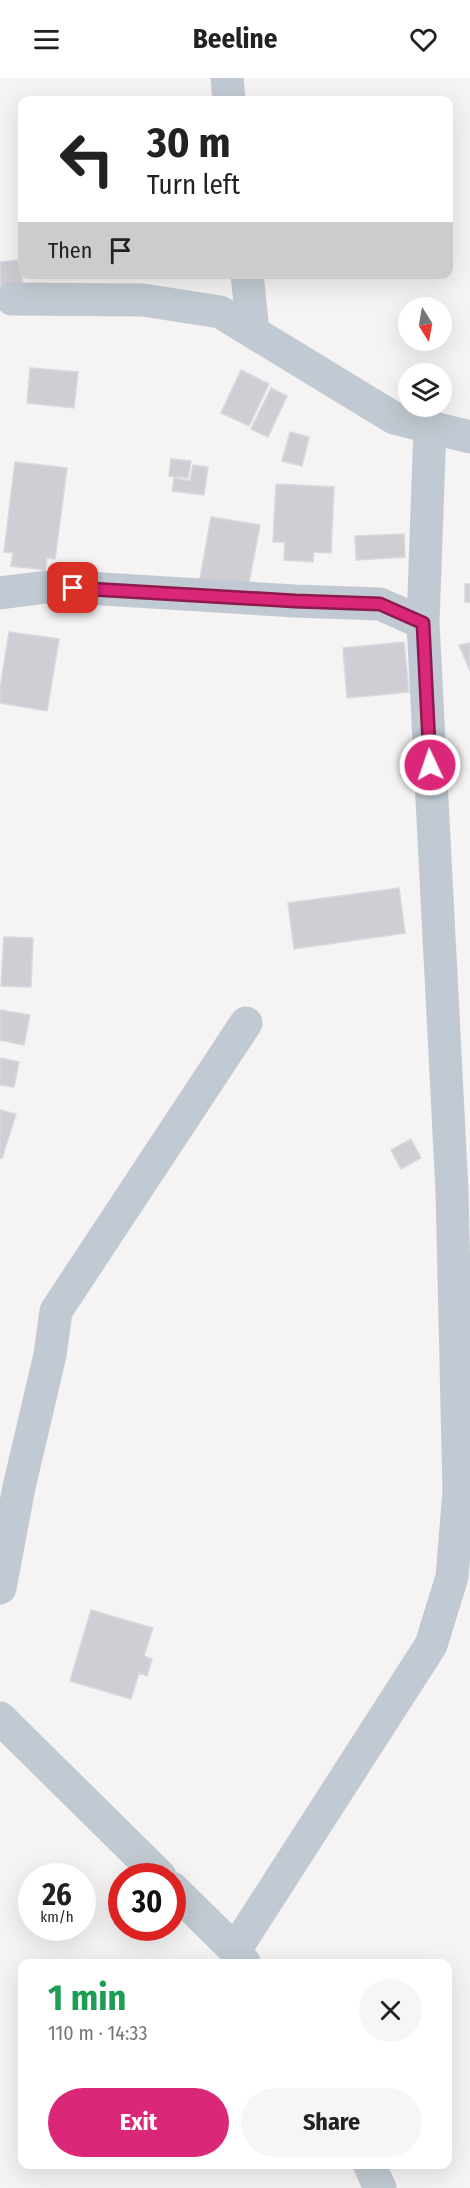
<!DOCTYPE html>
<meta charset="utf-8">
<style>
:root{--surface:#fff;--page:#f6f6f6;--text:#222;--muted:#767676;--accent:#db2777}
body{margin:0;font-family:"Fira Sans Condensed",sans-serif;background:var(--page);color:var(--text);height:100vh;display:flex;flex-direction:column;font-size:22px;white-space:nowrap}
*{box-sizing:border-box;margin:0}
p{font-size:20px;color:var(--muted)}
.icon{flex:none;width:33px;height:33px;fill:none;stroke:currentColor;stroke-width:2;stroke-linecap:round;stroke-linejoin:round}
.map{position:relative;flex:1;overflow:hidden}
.side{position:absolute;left:18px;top:1881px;width:434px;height:210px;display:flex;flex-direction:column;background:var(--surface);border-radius:12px;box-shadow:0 6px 24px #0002}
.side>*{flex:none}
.guide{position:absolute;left:18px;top:18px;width:435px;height:183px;border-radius:12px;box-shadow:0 6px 24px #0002;background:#fff;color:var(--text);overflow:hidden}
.needle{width:39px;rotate:169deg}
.tools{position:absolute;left:398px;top:219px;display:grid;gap:12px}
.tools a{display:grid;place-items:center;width:54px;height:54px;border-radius:50%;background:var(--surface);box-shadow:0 6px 24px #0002;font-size:30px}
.speed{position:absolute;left:18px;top:1785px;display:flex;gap:12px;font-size:30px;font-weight:700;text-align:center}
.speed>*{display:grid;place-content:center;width:78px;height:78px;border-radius:50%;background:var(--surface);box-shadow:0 6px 24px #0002;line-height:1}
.speed small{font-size:15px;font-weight:400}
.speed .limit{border:9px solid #d22;background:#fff;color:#111}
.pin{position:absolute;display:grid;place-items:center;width:51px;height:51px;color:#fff;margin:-26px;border-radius:12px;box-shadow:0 3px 9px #0006}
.me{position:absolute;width:66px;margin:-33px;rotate:357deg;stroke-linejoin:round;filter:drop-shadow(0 0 4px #0008)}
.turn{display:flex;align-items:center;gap:21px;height:126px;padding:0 30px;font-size:27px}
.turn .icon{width:78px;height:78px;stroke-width:2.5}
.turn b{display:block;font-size:42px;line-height:51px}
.then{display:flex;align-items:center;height:57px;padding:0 30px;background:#0003;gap:12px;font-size:22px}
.round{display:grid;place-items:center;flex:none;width:63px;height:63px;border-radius:32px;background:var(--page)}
.head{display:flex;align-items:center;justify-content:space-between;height:102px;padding:0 30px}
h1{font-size:36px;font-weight:700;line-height:45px;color:#1e9e55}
.cta{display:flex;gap:12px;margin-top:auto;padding:12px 30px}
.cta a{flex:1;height:69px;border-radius:36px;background:var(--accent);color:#fff;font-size:24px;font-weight:700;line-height:69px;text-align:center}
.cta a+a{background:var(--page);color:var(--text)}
header{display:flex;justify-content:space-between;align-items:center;height:78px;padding:0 30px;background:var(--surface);font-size:27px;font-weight:700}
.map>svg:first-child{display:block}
.building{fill:#cdcfd5;stroke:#d7d9de;stroke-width:1.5}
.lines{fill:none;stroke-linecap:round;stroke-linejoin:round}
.minor{stroke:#c1cad2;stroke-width:33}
.route-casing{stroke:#8e194d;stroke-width:15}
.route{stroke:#db2777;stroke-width:10}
</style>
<header><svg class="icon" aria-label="menu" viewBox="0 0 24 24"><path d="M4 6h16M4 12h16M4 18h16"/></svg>Beeline<svg class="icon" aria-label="heart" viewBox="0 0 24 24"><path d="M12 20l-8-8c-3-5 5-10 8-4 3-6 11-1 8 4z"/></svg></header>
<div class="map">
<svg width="470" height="2110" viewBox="0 0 470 2110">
<rect width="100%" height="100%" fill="#f5f3f3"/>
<path class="building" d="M20,182L23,208L1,211L0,184Z
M30,290L78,294L74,330L27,325Z
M241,292L269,306L249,348L221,335Z
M271,310L287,318L268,359L251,351Z
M290,354L309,359L302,388L282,383Z
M171,381L191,383L188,400L169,398Z
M15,384L67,390L55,481L47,480L45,492L11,488L13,475L4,474Z
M193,387L208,389L204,417L172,413L174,400L190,403Z
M276,406L334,409L331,475L314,474L313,484L284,482L285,464H273Z
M211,439L260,447L247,515L199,506Z
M404,456L405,479L356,482L355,458Z
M465,506H470V524H465Z
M9,554L59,561L47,633L0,625V611Z
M404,564L409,614L347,620L343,570Z
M470,565V593L459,567Z
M399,810L405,855L294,871L288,825Z
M4,859L33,860L31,909L1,908Z
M0,932L30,937L24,967L0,962Z
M0,980L19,984L14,1009L0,1007Z
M0,1032L16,1036L2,1080H0Z
M411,1061L421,1080L401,1091L391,1072Z
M91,1532L153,1550L144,1578L152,1581L147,1598L139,1595L131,1621L70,1603Z"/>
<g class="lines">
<path class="minor" d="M227,0L229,22
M247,196L253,254
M12,221L143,222L220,234L394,340L470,359
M0,515L55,508L295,523L380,526L423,545
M0,1510L19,1409L50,1277L56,1233L246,945
M0,1640L160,1798
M172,1810L235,1872L245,1886
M235,1872L431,1567L452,1499L459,1413L452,1113L423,545L430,349
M369,2086L380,2110"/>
</g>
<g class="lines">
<g class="route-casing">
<path id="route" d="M73,510L295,523L380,526L423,545L430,687"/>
</g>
<use href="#route" class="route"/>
</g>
</svg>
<div class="tools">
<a><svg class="needle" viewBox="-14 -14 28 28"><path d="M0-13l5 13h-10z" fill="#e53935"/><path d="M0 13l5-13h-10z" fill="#767676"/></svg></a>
<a><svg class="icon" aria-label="layers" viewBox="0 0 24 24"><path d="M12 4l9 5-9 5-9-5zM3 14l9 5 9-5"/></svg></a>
</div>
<div class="speed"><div>26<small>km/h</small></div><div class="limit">30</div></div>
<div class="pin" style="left:73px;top:510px;background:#d93025"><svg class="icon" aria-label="arrive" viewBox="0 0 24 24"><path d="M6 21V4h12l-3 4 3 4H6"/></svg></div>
<svg class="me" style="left:430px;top:687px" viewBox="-20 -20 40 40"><circle r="17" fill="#db2777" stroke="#fff" stroke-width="3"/><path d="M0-11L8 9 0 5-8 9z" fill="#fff"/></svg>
<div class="guide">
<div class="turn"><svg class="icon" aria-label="left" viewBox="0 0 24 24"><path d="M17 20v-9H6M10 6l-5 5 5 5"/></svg><div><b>30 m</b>Turn left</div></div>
<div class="then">Then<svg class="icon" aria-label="arrive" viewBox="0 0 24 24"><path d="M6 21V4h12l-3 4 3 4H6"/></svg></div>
</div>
<section class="side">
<div class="head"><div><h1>1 min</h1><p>110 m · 14:33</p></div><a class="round"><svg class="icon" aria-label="close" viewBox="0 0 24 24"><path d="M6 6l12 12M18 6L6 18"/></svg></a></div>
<div class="cta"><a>Exit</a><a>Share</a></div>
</section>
</div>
